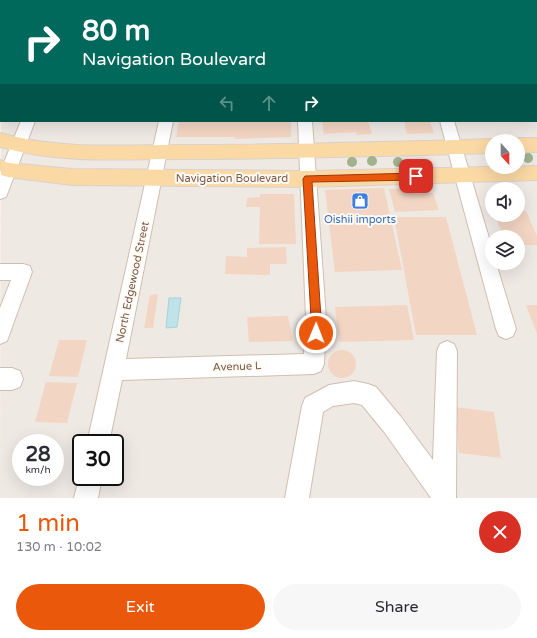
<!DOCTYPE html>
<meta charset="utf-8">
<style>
:root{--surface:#fff;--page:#f7f7f7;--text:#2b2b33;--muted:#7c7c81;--accent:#ea580c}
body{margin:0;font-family:"Varela Round",sans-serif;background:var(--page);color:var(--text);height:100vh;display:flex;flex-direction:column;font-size:15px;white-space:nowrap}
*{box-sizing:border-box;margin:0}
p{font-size:13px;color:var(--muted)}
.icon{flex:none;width:22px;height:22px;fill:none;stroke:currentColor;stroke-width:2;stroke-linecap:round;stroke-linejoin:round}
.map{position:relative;height:498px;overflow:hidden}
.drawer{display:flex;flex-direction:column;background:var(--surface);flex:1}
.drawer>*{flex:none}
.top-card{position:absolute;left:0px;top:0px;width:537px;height:122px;box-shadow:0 4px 16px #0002;background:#00695c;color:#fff;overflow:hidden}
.needle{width:26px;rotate:159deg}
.buttons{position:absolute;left:485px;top:134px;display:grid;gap:8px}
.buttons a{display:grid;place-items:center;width:40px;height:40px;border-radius:50%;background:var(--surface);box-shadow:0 4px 16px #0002;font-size:20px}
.speed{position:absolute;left:12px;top:434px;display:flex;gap:8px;font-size:20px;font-weight:700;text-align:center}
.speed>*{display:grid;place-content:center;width:52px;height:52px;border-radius:50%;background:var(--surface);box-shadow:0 4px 16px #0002;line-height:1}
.speed small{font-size:10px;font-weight:400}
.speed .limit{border:2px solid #111;border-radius:6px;background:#fff;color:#111}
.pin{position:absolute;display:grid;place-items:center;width:34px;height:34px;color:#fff;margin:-17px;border-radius:8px;box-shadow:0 2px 6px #0006}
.me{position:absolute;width:44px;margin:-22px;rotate:1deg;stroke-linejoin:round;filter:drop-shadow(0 0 3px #0008)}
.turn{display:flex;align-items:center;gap:14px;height:84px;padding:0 16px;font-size:18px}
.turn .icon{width:52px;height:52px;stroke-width:2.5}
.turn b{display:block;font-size:28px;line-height:34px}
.lanes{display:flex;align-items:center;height:38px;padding:0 16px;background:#0003;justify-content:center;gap:20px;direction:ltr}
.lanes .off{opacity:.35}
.round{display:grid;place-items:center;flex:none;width:42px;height:42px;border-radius:21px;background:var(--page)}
.head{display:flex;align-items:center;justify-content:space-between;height:68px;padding:0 16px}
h1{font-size:24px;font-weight:600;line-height:30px;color:var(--accent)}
.button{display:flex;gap:8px;margin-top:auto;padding:8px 16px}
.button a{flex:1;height:46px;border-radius:24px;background:var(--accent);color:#fff;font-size:16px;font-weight:600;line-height:46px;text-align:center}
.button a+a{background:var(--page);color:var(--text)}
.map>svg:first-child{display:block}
.residential{fill:#f5e8da}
.industrial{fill:#efe9e4;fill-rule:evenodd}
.water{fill:#bfe3e8;stroke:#a5d3da}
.building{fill:#f3d5c3}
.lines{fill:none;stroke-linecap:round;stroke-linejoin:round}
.minor-casing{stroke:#d1beb0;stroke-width:2}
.major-casing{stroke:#dad1cd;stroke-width:2}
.minor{fill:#fff;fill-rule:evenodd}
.major{fill:#fbd9a5;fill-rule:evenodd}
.tree{fill:#a0b28e}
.route{fill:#ea580c;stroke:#983908}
.labels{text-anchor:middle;stroke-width:4;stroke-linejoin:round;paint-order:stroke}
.street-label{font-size:11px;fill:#7a5c4d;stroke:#fffaf3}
.shop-label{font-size:11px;fill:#366cbe;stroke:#fffaf3}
</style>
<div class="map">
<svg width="537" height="498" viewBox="0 0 537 498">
<rect width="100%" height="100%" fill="#fdf6ec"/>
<path class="residential" d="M0,0H196L1,1L0,42Z
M405,0H537V83L536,1Z"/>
<path class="industrial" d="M1,40V121H536L537,83V498H0ZM492,141H518V167H492ZM492,189H518V215H492ZM492,237H518V263H492ZM21,443H55V477H21ZM81,443H115V477H81Z"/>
<path class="water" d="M169,298H181L177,327L166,328Z"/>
<path class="building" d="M179,121H291V137L235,139V137H176Z
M326,121H368L372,134L357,135L356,132L324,134L322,122Z
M404,121H430L434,133L407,134Z
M384,188L402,270L335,272L325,190Z
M413,188L415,194L433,193L439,210L395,212L389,189Z
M260,194H294L296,244H259L260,207H246L247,198L260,197Z
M518,211H526L537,236V245H518V237H503L495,215H518Z
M394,217H446L477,335H416Z
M286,247L287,264H270V275L225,274L226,256L247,257V248Z
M158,294L153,328H144L150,295Z
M407,305L414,340L339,342L335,307Z
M526,305H537V334Z
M288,316L293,341L249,342L247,317Z
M59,340H87L78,377L49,376Z
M328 364a14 14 0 1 1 28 0a14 14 0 1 1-28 0Z
M46,382L77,383L67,423L35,422Z
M455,407L494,412L501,458L459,453Z"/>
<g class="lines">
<g class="minor-casing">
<path id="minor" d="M0,0L5,1H1L0,8Z
M74,0H86V1H74Z
M184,0H196V1H184Z
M294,0H306V1H294Z
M403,0H415L416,1H404Z
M515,0H527V1H515Z
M536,25L537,26V35L536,34Z
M0,34H1V42H0Z
M21,121H35L8,192L6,197L0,199V172Z
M159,121H173L126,359L304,354L306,318L298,121H312L326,318L324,364L321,371L314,374L122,380L109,443H87Z
M440,121H454L492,248V263H496L516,329L513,336L506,339L499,336L496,329Z
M0,264H23L30,266L32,272L7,341L0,344V308L11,280H0Z
M447,341L454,344L457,351L456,498H431L385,433L362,405L354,403L333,406L323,412L309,498H285L302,406L305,398L329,385L354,381L368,384L376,387L401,417L433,460L437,351L440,344Z
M0,368H12L20,371L23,379L20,387L12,390H0Z
M81,470V477H102L98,498H74Z"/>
</g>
<g class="major-casing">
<path id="major" d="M0,133C60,150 122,145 183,145C286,145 389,142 492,139L498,141H492V153C389,156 286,159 183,159C122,159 60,164 0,147Z
M518,138H537V152H518V141H511Z
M0,160L9,163L72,169L307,171L537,166V180L307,187L72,185L8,177L1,175Z"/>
</g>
<use href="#minor" class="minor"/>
<use href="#major" class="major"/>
</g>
<g class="tree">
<circle cx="528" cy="158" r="5"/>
<circle cx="372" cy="161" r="5"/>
<circle cx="352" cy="162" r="5"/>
<circle cx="398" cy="162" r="5"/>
</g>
<path class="route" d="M416,173L421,176L416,180L312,182L321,318L319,337L316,338L312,337L310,333L311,318L303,179L305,176Z"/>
<defs>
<g id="shop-square" transform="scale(0.9)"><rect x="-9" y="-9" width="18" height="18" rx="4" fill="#3f7fe0" stroke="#fffaf3"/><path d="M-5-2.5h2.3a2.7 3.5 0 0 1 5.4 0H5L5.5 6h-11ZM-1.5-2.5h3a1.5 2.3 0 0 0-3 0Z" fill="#fff"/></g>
</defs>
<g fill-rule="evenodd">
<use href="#shop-square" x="360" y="201"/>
</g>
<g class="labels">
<g class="street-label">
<text x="232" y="182">Navigation Boulevard</text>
<text transform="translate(132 282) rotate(-78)" y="4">North Edgewood Street</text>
<text transform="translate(237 366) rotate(-2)" y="4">Avenue L</text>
</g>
<g class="shop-label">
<text x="360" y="223">Oishii imports</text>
</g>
</g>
</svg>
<div class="buttons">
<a><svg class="needle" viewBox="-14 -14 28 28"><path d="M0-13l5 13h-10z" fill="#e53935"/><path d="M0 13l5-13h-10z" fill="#7c7c81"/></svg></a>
<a><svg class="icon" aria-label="sound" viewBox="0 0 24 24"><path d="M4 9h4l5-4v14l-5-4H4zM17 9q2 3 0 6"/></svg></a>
<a><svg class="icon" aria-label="layers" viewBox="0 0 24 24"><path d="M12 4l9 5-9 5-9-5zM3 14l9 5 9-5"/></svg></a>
</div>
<div class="speed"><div>28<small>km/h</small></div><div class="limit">30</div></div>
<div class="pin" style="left:416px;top:176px;background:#d93025"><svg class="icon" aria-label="arrive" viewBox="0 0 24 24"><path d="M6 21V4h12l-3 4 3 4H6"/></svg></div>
<svg class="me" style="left:316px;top:333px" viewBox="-20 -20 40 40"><circle r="17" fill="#ea580c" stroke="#fff" stroke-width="3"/><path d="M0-11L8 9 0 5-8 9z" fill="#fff"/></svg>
<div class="top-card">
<div class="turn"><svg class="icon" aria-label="right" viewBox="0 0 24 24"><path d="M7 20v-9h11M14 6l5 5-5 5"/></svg><div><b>80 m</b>Navigation Boulevard</div></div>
<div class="lanes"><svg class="icon off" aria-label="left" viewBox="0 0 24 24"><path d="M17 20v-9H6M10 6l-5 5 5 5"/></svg><svg class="icon off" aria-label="ahead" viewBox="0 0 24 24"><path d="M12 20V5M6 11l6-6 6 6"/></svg><svg class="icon" aria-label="right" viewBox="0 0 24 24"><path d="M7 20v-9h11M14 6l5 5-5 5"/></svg></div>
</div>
</div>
<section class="drawer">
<div class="head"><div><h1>1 min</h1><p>130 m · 10:02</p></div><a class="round" style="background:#d93025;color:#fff"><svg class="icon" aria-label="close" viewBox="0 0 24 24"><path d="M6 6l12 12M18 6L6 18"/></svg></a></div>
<div class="button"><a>Exit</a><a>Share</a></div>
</section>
